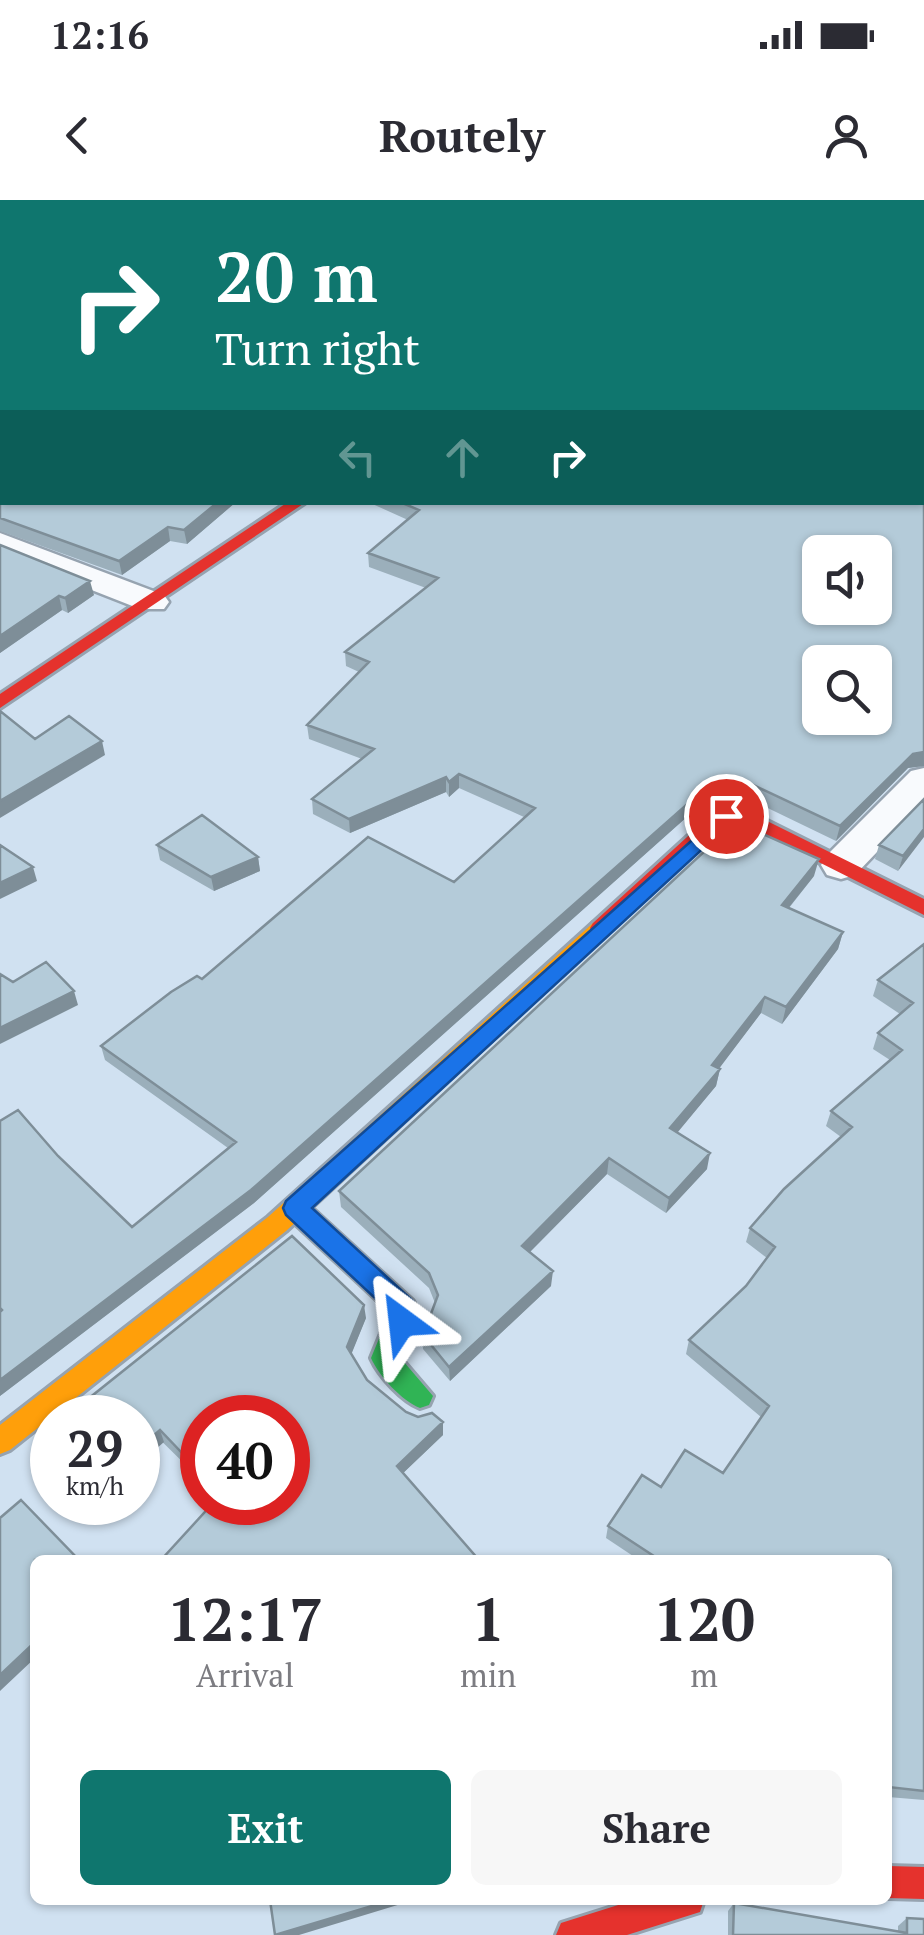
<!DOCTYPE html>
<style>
:root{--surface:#fff;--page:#f7f7f7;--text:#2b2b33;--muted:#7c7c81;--accent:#0f766e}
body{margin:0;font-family:"PT Serif",serif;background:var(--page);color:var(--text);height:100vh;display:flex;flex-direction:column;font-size:38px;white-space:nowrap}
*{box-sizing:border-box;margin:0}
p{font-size:32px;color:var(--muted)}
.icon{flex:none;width:55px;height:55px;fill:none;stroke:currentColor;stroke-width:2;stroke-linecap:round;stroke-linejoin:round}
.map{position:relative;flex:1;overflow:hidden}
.side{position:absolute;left:30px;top:1355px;width:862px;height:350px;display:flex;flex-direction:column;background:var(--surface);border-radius:15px;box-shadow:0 2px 8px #0004}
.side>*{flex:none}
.top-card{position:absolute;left:0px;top:0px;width:925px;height:305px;box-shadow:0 2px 8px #0004;background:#0f766e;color:#fff;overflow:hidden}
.controls{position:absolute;left:802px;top:335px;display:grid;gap:20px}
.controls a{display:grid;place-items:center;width:90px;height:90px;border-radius:15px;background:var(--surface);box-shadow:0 2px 8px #0004;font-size:50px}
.speed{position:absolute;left:30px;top:1195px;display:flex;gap:20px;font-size:50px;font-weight:700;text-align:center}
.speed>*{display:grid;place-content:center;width:130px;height:130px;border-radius:50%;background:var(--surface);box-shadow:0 2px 8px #0004;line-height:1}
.speed small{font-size:25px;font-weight:400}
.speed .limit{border:15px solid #d22;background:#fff;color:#111}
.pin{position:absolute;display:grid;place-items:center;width:85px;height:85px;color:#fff;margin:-42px;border:5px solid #fff;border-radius:50%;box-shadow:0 2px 10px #0007}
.me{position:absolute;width:110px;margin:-55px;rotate:330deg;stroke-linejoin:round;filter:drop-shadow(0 0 8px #0008)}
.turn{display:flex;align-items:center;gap:35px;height:210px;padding:0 50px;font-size:45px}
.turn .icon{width:130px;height:130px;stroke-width:2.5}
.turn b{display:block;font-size:70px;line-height:85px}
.lanes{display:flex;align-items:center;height:95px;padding:0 50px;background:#0003;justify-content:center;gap:50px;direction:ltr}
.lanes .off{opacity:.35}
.eta{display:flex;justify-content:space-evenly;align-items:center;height:170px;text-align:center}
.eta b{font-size:60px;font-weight:700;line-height:70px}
.action{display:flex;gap:20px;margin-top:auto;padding:20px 50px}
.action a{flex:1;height:115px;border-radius:15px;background:var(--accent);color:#fff;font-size:40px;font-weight:700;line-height:115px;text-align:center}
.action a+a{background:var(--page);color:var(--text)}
.status{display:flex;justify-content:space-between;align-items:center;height:70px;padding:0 50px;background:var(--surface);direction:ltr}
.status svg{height:28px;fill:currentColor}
header{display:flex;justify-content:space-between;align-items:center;height:130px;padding:0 50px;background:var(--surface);font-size:45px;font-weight:700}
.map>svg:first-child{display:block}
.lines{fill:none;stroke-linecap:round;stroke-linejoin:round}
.street-casing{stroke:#96a3b0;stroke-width:5}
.fast-casing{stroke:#96a3b0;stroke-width:6}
.slow-casing{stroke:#96a3b0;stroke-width:6}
.jam-casing{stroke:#96a3b0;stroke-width:6}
.street{fill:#f8fafd;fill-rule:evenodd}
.fast{fill:#30b455;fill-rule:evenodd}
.slow{fill:#ff9f0a;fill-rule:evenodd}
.jam{fill:#e5322d;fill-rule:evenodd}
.wall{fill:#9bafbb}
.shaded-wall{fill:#7e8e98}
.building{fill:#b4cbd9;stroke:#7e8e98;stroke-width:2.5;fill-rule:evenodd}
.route{fill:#1a73e8;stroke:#114b97;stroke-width:2.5}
</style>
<div class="status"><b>12:16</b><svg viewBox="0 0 49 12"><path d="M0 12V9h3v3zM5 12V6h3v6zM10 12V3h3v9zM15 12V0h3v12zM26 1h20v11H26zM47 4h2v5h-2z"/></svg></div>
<header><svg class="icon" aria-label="back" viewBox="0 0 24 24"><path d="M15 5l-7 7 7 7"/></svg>Routely<svg class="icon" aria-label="person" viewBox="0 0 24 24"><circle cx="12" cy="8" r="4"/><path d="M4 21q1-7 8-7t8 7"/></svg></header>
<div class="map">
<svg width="924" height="1735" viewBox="0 0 924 1735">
<rect width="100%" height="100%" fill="#d0e1f1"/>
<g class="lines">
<g class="street-casing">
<path id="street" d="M2,39V55L0,56V40Z
M0,333L164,395L169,402L164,409H140L0,354Z
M924,568V603L855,675L841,679L827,675L821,665L827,655L911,571Z"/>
</g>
<g class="fast-casing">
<path id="fast" d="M295,998L304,1001L413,1101L417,1109L398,1155L433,1196L429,1205L420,1208C402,1201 379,1176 371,1158L390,1112L286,1015L283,1008L286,1001Z"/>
</g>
<g class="slow-casing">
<path id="slow" d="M600,721L610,728L607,733L286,1031L10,1250L0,1254V1225L268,1017L593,723Z"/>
</g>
<g class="jam-casing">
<path id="jam" d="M922,289L924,290V300L922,299Z
M288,302H306L0,508V494Z
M745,610L924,699V715L743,624L723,627L607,733H593L590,728L593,723L710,616Z
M888,1666L924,1667V1699L888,1698Z
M634,1700H704L700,1712L627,1735H556L561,1723Z"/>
</g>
<use href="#street" class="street"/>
<use href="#fast" class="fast"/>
<use href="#slow" class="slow"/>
<use href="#jam" class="jam"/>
</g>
<path class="wall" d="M288,0H924V134L922,133V2H296Z
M0,153L236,302L187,344L170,341L122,375L0,331Z
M368,302H924V566L908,568L836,641L747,598L698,607L254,1003L0,1196V921L58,956L132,1027L228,948L105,860L101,846L202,779L454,682L524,617L459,588L449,597L446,592L350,633L313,614L312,599L362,559L309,539L307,525L359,472L346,466L345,452L426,388L369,367L368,353L408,320Z
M0,345L94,395L68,413L62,410L0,453Z
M924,599L898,671L875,659L879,645Z
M157,645L258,657L260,671L214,691L160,660Z
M814,676L789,708L843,732L838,749L782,824L761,813L718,869H720L716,886L677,932L707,969L666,1013L607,974L530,1052L551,1086L450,1181L423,1149V1135L435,1103L429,1088L341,1007L339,991Z
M924,744V1600L888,1597V1360H639L606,1338L608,1326L661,1287L723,1273L761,1217L686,1154L689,1140L746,1086L767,1058L746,1042L750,1028L841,937L826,926L831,911L890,860L873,849L878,833L900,814L873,796L878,780Z
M366,1118L351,1154L367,1180L406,1212L443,1235L403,1273L288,1302L202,1218V1281L138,1218H83L78,1207Z
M734,1703L898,1731V1726L907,1718L924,1735H728V1711Z"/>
<path class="shaded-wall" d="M182,0H212L206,2H176Z
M218,302H236L187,344L184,330Z
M168,327L170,341L122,375L119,361Z
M90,381L94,395L68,413L65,398Z
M59,396L62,410L0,453V436Z
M102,541L105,555L0,618V601Z
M924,552V566L908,568L836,641L840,626L913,554Z
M459,574V588L449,597V582Z
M446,577V592L350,633L349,619Z
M749,583L747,598L698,607L254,1003L0,1196V1180L700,593Z
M924,629V637L898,671L903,656Z
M258,657L260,671L214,691L211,677Z
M819,659L814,676L778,721L782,705Z
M33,667L37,681L0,699V683Z
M843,732L838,749L782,824L786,807Z
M74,791L78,805L0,844V828Z
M765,797L761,813L709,882L712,865Z
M720,869L716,886L668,944L670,928Z
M710,953L707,969L666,1013L669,998Z
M609,958L607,974L521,1061L522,1046Z
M553,1071L551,1086L450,1181L449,1167Z
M364,1105L366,1118L349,1160L347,1147Z
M443,1222V1235L398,1278L397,1266Z
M160,1230L164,1242L138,1265V1249Z
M35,1442V1458L0,1491V1475Z
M392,1700H414L299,1735H275Z"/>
<path class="building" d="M0,0H182L176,2H2V11L0,10Z
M325,0H924V119H922V2H332Z
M0,153L2,155V302H218L184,330L168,327L119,361L0,318Z
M922,184L924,185V273L922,282Z
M400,302H924V552L913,554L840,626L749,583L700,593L251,990L0,1180V1112L2,1110L0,1108V921L18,910L58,956L132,1027L236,942L101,846L171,792L197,776L202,779L368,637L454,682L535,608L459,574L449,582L446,577L349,619L312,599L374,549L307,525L369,462L345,452L438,378L368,353L419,310ZM820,352H875V408H820ZM820,462H875V518H820Z
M0,345L90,381L65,398L59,396L0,436Z
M0,511L35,539L69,516L102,541L0,601Z
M924,599V629L903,656L879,645Z
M202,615L258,657L211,677L157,645Z
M736,622L819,659L782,705L843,732L786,807L765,797L712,865L720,869L670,928L710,953L669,998L609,958L522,1046L553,1071L449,1167L423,1135L438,1095L429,1073L339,991Z
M0,645L33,667L0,683Z
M924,744V1591L888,1587V1360H660L608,1326L642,1275L661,1287L685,1250L723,1273L769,1206L689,1140L746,1086L775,1047L750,1028L784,989L852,927L831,911L902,850L878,833L913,803L878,780Z
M46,762L74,791L0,828V774L13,782Z
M292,1036L364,1105L347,1147L367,1180L406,1212L418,1217L432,1213L443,1222L397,1266L479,1360H161L214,1302H288V1218H202V1274L160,1230L138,1249V1218H88L78,1207Z
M21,1300L79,1360H35V1442L0,1475V1318Z
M270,1700H392L275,1735Z
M734,1703L907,1733V1718L924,1719V1735H733Z"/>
<path class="route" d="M726,610L736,616L733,621L312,1008L413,1101L417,1109L412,1131H393L391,1113L286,1015L283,1008L286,1001Z"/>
</svg>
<div class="controls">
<a><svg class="icon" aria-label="sound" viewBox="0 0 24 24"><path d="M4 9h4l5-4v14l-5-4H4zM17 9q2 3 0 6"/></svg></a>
<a><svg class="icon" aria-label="search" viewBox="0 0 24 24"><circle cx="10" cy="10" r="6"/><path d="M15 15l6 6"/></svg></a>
</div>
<div class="speed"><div>29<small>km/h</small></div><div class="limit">40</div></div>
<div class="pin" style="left:726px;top:616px;background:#d93025"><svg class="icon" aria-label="arrive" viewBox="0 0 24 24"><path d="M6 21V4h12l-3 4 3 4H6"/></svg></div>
<svg class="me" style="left:402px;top:1122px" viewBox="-20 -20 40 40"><path d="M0-17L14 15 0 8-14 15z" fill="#1a73e8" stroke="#fff" stroke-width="4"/></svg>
<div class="top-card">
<div class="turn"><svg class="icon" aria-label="right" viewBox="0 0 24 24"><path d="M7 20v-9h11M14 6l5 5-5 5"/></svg><div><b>20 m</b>Turn right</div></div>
<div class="lanes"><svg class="icon off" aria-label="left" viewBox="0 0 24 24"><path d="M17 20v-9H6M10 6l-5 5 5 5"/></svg><svg class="icon off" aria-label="ahead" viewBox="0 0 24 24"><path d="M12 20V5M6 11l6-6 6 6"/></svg><svg class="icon" aria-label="right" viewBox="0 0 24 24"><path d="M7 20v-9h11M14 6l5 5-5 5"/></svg></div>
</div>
<section class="side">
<div class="eta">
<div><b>12:17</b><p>Arrival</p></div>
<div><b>1</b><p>min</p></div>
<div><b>120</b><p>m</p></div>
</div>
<div class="action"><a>Exit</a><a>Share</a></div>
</section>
</div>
